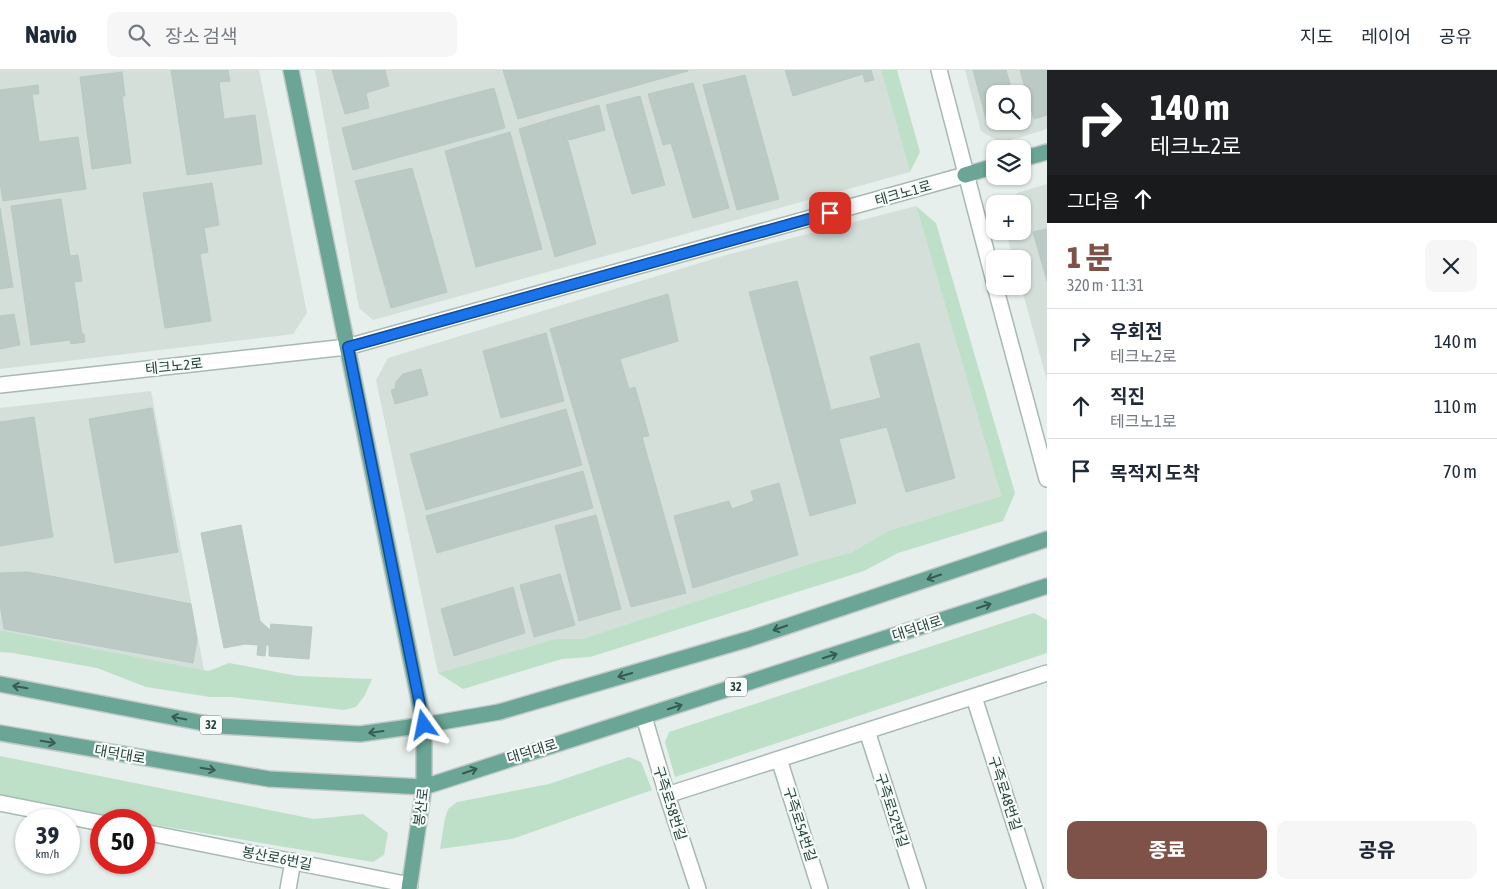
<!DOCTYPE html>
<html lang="ko">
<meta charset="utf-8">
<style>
:root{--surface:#fff;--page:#f6f6f7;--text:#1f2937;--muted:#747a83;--line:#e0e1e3;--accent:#7f5249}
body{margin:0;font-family:"Asap Condensed","Noto Sans KR",sans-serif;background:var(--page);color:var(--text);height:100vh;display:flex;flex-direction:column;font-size:19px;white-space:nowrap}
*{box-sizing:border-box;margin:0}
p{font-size:16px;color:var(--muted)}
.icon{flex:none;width:28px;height:28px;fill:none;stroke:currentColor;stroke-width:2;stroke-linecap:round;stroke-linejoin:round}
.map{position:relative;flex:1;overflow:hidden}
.details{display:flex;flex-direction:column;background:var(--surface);width:450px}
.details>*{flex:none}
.guide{background:#202124;color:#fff;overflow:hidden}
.tools{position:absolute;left:986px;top:15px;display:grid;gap:10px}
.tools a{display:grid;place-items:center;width:45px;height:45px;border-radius:10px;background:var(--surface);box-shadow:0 1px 4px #0004;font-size:25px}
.speed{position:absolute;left:15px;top:739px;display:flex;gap:10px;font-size:25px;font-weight:700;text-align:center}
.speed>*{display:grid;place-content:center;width:65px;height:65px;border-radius:50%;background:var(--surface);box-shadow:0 1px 4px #0004;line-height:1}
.speed small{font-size:12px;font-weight:400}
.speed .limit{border:8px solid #d22;background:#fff;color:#111}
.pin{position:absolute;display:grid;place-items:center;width:42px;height:42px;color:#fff;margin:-21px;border-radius:10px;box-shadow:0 2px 8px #0006}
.me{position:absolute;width:55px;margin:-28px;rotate:348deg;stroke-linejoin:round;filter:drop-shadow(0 0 4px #0008)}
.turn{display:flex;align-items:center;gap:18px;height:105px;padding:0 20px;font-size:22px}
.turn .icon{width:65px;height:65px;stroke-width:2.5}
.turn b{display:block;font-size:35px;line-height:42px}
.then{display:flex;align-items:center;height:48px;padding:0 20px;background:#0003;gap:10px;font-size:19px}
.round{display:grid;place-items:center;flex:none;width:52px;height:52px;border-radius:10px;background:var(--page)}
.headline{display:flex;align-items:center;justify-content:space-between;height:85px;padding:0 20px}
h1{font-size:30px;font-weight:800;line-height:38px;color:var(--accent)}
.action{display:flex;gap:10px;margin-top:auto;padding:10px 20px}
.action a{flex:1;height:58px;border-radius:10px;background:var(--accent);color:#fff;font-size:20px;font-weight:800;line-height:58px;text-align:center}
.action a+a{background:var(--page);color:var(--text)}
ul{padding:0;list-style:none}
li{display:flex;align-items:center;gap:15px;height:65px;padding:0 20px;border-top:1px solid var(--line)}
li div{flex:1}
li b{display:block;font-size:19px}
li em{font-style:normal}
header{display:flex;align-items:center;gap:30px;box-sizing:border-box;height:70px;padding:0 25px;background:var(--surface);border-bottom:1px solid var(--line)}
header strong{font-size:24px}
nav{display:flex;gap:28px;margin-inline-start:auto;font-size:18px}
.search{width:350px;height:45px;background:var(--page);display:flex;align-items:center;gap:12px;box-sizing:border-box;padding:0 18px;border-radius:10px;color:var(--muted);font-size:19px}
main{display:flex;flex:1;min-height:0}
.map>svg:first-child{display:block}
.built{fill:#d4dfda;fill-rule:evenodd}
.green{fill:#bfe0c8}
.building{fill:#bbcac4;stroke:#b8c9c2}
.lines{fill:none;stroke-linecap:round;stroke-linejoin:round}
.minor-casing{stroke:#a8b8b2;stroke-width:18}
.major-casing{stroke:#c2cac8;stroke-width:18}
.minor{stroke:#fff;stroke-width:15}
.major{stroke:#6aa596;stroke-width:15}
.oneway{stroke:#365b51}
.route-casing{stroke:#114b97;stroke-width:12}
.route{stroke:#1a73e8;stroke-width:9}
.labels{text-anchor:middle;stroke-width:4.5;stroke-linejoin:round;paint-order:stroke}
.shield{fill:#f7fbf9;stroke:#637a73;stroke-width:1}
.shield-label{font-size:12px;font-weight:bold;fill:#24423a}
.street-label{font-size:14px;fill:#24423a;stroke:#f7fbf9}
</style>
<header>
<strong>Navio</strong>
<div class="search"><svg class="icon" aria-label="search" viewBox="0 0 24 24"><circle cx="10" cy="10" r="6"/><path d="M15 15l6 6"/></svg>장소 검색</div>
<nav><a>지도</a><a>레이어</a><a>공유</a></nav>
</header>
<main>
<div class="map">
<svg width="1047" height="819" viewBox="0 0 1047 819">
<rect width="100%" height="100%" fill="#e6efeb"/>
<path class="built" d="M0,0H259L307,243L293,264L0,299Z
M315,0H881L910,102L373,250L359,238Z
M965,0H1047V59L1001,73L981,61ZM995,24H1022V51H995Z
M1047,114V311L1021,216H1022V189H1013L1006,161H1022V134H1010L1017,123Z
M916,136L1001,426L888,461L852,482L812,493L582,569H554L438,603L376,310L388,288L726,185Z
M151,321L204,600L0,560V338Z"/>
<path class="green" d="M881,0H897L920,82L910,102Z
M916,136L936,153L1015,423L1003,451L898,483L864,501L590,587L562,589L463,619L438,603L554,569H582L812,493L852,482L888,461L1001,426Z
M1034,543L1047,550V583L675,707L665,672L669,662L1030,544Z
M0,560L209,601L229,593L298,606L372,609L365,625L356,637L344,640L231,627H210L146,617L97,598L13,583L0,582Z
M0,686L314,749L363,744L388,763L384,785L373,792L144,753V750H128L0,728Z
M629,687L641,692L652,720L512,769L440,779L445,748L448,739L457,732L549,714Z"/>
<path class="building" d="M171,0H228L230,11L219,12L224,49L255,45L262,94L187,105Z
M332,0H385L389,16L366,23L369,38L345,44Z
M503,0H688V1L518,49Z
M785,0H871L874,10L865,12L863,4L793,26Z
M973,0H1006L1013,24H995V51L1021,52L1004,57L986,49Z
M1020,0H1047V45L1034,49Z
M122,2L125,26H122L131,93L92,99L80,7Z
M745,5L779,129L737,140L703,15Z
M693,13L729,138L693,148L671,73L663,75L648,24Z
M38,15L39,24H32L39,72L78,67L86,119L3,131L0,112V20Z
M494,18L505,58L353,100L342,58Z
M640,26L665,115L632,124L606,35Z
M599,35L605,60L569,70L562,46Z
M561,46L596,174L555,187L519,59Z
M510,62L542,179L476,197L445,81Z
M412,98L447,222L391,238L355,111Z
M212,113L219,155L204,158L208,182L200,184L211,251L165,258L143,123Z
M61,129L70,186L78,185L82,211L74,212L82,264H84L85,272L71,274L70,270L31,275L11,136Z
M0,138L13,217L0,219Z
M1046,159L1047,161V211L1033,162Z
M797,211L831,340L881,328L870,287L919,273L955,408L906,422L887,357L839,369L856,433L810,446L749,222Z
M668,224L678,271L620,289L629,319L635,317L649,366L642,367L686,523L631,537L550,259Z
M14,244L20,275L0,279V246Z
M546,263L564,331L501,348L483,281Z
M421,299L428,325L395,334L391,320L395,319L396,312L403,304Z
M152,338L178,482L115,493L89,349Z
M566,339L582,395L426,440L410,384Z
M34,347L53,467L0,476V352Z
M583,401L593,438L437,483L426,446Z
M779,413L798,485L693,518L674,446L729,431L732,439L754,431L751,421Z
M596,445L621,539L579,551L555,456Z
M241,455L260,551L270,560L271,554L312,557L309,589L269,586V575H266L265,586L257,585L258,575L245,574L224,578L201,463Z
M27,502L56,507L191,534L197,570L193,593L4,559L0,534V503Z
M560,504L575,555L534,567L520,515Z
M513,517L525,563L454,586L441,539Z"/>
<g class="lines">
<g class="minor-casing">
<path id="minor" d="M939,0L995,215
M995,216L1047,409
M0,315L347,277L965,105
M974,627L1035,819
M644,647L667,725L698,819
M867,661L918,819
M779,689L820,819
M667,725L1047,603
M0,733L101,753
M144,762L410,815
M288,819L293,791"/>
</g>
<g class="major-casing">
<path id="major" d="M291,0L424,655V717L409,819
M1022,89L1047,82
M965,105L995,96
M0,614L219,656L360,664L424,655L499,642L749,569L1047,469
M0,663L269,709L424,717L1047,516"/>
</g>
<use href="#minor" class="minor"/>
<use href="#major" class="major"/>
</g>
<defs><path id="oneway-shaft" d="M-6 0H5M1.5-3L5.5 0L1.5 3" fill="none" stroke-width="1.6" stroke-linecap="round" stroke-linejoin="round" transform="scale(1.25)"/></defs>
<g class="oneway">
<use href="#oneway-shaft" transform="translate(934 507) rotate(161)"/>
<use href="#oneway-shaft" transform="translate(984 536) rotate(-18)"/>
<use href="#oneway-shaft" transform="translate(780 558) rotate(161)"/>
<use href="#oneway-shaft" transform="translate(830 586) rotate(-18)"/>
<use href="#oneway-shaft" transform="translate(625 605) rotate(164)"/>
<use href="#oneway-shaft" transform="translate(20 617) rotate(-170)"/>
<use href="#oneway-shaft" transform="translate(675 637) rotate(-18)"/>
<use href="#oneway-shaft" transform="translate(179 648) rotate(-169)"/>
<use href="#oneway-shaft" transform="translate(376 662) rotate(172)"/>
<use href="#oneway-shaft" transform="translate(48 672) rotate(10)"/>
<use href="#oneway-shaft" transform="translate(208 699) rotate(10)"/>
<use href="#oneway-shaft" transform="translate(470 701) rotate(-19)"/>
</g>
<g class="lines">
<g class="route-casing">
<path id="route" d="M424,655L348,277L830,143"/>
</g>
<use href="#route" class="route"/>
</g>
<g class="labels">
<g class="shield">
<rect x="725" y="607.5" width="22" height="19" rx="4"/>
<rect x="200" y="645.5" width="22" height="19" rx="4"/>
</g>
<g class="shield-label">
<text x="736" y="621">32</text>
<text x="211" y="659">32</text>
</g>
<g class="street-label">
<text transform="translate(903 123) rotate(-16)" y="5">테크노1로</text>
<text transform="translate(174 296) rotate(-6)" y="5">테크노2로</text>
<text transform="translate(917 558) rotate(-18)" y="5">대덕대로</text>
<text transform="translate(532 681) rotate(-17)" y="5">대덕대로</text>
<text transform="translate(120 684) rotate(10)" y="5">대덕대로</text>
<text transform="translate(1005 723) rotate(72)" y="5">구즉로48번길</text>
<text transform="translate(670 733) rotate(72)" y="5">구즉로58번길</text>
<text transform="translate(421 737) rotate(-83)" y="5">봉산로</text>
<text transform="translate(892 740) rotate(72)" y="5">구즉로52번길</text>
<text transform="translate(800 754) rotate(72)" y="5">구즉로54번길</text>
<text transform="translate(277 788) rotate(11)" y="5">봉산로6번길</text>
</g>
</g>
</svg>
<div class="tools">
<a><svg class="icon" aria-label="search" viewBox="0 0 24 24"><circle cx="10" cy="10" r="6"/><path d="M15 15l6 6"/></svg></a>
<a><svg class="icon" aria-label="layers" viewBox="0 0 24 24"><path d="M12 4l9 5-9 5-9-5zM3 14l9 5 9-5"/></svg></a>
<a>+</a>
<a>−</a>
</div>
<div class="speed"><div>39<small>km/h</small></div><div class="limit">50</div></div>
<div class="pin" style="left:830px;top:143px;background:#d93025"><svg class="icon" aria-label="arrive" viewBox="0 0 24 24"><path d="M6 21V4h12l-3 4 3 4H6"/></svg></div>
<svg class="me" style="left:424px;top:655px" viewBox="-20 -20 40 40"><path d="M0-17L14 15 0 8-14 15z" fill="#1a73e8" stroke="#fff" stroke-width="4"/></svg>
</div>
<section class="details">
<div class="guide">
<div class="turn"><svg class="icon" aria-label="right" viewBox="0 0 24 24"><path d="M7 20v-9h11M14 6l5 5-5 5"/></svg><div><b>140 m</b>테크노2로</div></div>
<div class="then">그다음<svg class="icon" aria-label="ahead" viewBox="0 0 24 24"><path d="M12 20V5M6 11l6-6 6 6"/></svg></div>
</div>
<div class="headline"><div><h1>1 분</h1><p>320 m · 11:31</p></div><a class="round"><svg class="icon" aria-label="close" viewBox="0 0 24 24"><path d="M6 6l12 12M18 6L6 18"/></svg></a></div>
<ul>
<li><svg class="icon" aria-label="right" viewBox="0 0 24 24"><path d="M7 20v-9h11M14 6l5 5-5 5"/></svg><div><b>우회전</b><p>테크노2로</p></div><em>140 m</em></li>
<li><svg class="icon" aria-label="ahead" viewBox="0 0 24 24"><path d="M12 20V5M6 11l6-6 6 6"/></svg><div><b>직진</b><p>테크노1로</p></div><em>110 m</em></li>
<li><svg class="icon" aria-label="arrive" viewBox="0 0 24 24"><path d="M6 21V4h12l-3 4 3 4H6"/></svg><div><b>목적지 도착</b></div><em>70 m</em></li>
</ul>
<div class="action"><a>종료</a><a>공유</a></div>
</section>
</main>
